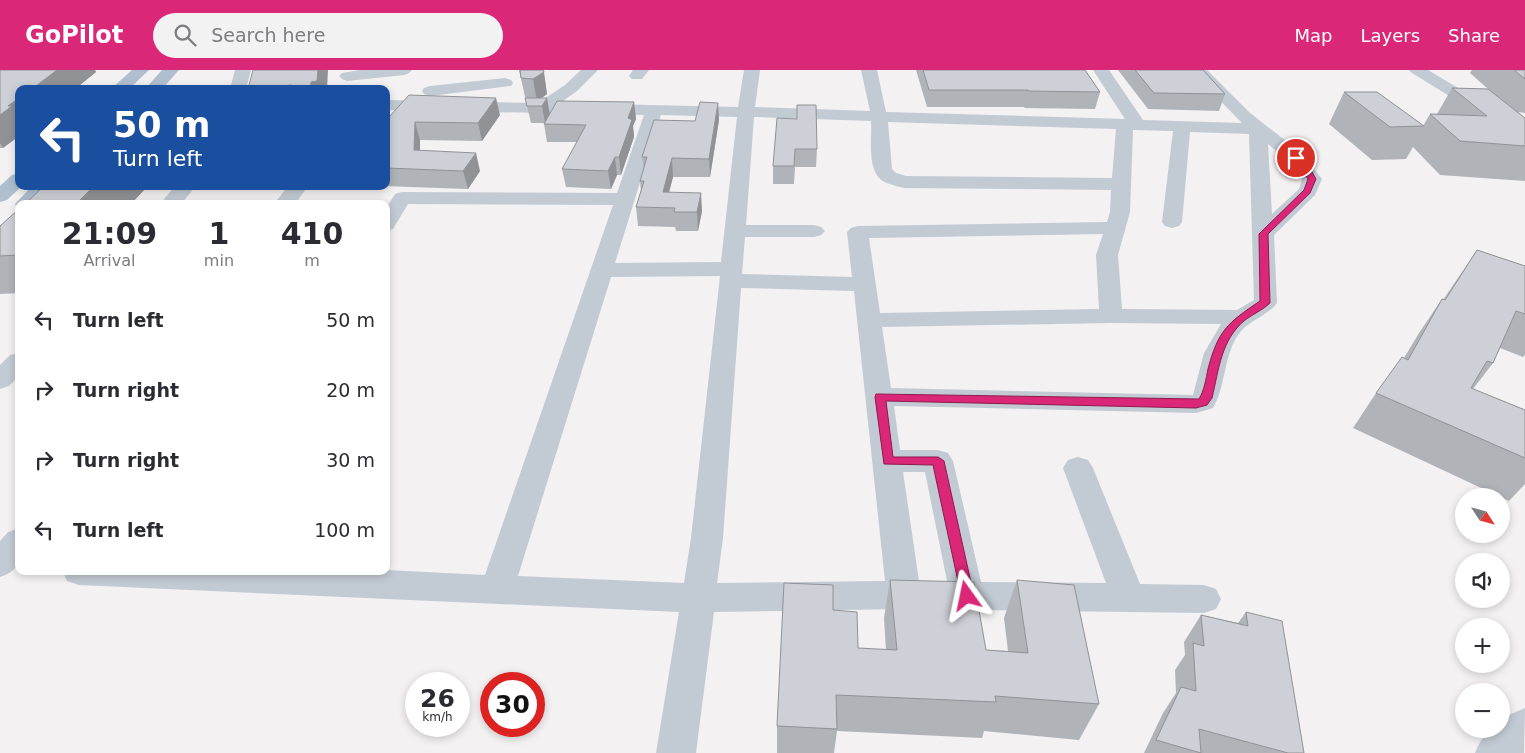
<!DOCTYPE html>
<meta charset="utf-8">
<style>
:root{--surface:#fff;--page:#f2f2f3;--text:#2b2b33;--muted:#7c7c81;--accent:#db2777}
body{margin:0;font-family:"DejaVu Sans",sans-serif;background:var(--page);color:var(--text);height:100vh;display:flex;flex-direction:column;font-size:19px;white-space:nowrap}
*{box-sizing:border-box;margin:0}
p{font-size:16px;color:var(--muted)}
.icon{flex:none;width:28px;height:28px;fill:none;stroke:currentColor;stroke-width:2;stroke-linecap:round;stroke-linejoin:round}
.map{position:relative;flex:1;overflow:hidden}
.panel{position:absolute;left:15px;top:130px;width:375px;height:375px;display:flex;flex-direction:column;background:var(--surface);border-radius:10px;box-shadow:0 2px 8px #0003}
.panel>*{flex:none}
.guide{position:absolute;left:15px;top:15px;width:375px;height:105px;border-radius:10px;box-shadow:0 2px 8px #0003;background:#1a4fa0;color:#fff;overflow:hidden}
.needle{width:32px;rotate:126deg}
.fabs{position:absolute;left:1455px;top:418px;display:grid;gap:10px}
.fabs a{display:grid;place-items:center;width:55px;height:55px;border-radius:50%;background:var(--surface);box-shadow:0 2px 8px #0003;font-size:25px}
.speed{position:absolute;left:405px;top:602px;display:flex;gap:10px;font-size:25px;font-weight:700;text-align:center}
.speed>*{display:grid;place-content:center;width:65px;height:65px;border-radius:50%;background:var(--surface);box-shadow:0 2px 8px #0003;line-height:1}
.speed small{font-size:12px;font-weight:400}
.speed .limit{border:8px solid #d22;background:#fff;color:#111}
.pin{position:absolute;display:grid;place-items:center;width:42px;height:42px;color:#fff;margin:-21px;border:2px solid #fff;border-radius:50%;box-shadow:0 1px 5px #0007}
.me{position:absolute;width:55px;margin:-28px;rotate:348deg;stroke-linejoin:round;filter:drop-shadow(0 0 4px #0008)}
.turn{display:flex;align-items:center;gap:18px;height:105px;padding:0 15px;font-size:22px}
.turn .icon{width:65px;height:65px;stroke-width:2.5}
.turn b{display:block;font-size:35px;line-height:42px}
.eta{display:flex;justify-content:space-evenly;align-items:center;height:85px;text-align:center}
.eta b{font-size:30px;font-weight:600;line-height:35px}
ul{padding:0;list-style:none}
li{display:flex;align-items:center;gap:15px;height:70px;padding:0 15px}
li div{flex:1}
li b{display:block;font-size:19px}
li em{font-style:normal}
header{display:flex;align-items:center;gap:30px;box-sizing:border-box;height:70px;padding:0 25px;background:var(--accent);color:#fff}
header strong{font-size:24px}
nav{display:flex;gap:28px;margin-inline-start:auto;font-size:18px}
.search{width:350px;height:45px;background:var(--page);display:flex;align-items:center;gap:12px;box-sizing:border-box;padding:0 18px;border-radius:28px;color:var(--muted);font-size:19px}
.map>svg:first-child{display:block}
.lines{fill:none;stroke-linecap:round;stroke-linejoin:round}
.minor{fill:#c2cad3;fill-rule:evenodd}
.major{fill:#b0bfd0;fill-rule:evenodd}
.wall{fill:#b0b3b8}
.shaded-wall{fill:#909296}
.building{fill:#cdd0d6;stroke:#909296}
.route{fill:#db2777;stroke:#8e194d}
</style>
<header>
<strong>GoPilot</strong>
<div class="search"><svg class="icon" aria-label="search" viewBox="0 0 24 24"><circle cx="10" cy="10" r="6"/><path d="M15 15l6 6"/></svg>Search here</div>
<nav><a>Map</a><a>Layers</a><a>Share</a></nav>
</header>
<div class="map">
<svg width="1525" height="683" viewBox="0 0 1525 683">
<rect width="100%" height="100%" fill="#f3f1f1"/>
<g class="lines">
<path class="minor" d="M235,0H251L246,19H230Z
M360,0H412L409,3L404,5L347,11L342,9L339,6L342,3Z
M581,0H598L577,21L560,33L738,37L744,0H760L755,37L870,41L861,0H877L886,42L1125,49L1093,0H1109L1143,50L1242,53L1190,0H1207L1249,42L1301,83L1322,109L1315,125L1274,165L1277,233C1267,247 1248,250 1238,265C1223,288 1226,316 1213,338L1196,343L894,336L900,380H938L948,383L953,391L981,512L1106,513L1063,398L1068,390L1078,387L1088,390L1093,398L1140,514L1204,515L1216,519L1221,529L1216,539L1204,543L904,539L714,542L696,683H656L679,542L79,515L67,511L63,501L386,500L485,505L613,135L408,134L393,159L386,161V138L395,124L402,122L617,123L644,45L386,40V30L538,33L565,15ZM661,45L737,47L721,192L615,193ZM754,47L871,51C872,68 867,98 881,110C887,114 897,116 904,118L1111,120L1110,142L1107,152L858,156L851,158L847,162L852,207L742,204L745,167H814L821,165L825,161L821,157L814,155H746ZM888,52L1116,59L1112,108L906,106L896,103L892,99ZM1133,60L1173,61L1162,152L1165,156L1172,158L1179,156L1182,152L1190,62L1249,64L1254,230L1237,240L1122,239L1118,185L1130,142ZM1268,74L1288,91L1302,109L1299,119L1272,144ZM1103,164L1096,185L1099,239L880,243L869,168ZM720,206L691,468L684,513L518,506L611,207ZM741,218L854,221L885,511L717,513L723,468ZM1111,253L1221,254L1204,283L1193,325L891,318L882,257ZM903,402H925L947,511H919Z
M633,0H649L642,9H632L629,6Z
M1409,0H1428L1525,58V70L1519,69L1412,3Z
M505,8L511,10L513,13L511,16L430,26L424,24L422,21L424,18L430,16Z
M175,116H196L181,134H160Z
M288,116H308L295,134H274Z
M19,283V306L9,316L0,319V295L10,285Z
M19,458C19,482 26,499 0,507V471L8,462Z
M1525,638L1524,683H1475C1480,671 1486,659 1501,659V652L1511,644Z"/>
<path class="major" d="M132,0H149L129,19H111Z
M162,0H179L162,19H145Z
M19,103V116H22L7,130L0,132V116L12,105Z
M32,116H53L37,134H19L18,138L15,134Z"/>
</g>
<path class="wall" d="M0,0H95L96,2L75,19H19V66L3,78H0Z
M519,0H543L547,24L542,28L550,44L634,32L636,49L633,56L634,67L621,105H617L611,119L566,117L562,99L577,72H547L544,54L545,53H531Z
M916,0H1085L1100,22L1095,39L1025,38L1024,37H927Z
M1118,0H1203L1225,24L1219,41L1148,39Z
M1472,0H1525V43L1518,42L1525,48V111L1440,105L1413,77L1406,89L1372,90L1329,54L1344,22L1423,56L1430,44H1437L1452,18L1488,19L1470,3Z
M718,33L719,50L710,107H673L669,122L702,141L698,161H676L675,157L638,156L636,137L641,121L640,111L644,99L642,87L695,51Z
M500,45L482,71L420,70V81L480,101L468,119L382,116H386V46Z
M777,48L817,79L816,97H795L794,114H773V96Z
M19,139V223L0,224V156Z
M1477,180L1525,196V285L1523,287L1500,278L1493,293L1473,319L1525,340V414L1509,431L1353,358L1376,323L1404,288L1419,263L1442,229L1443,230Z
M890,510L986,580L1008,581L1004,548L1017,510L1099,634L1079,670L984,661L982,668L837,661L834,683H777V656L858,578L886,580L884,548Z
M1246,542L1304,683H1144L1163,643L1176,623L1175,600L1185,585L1184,572L1201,545L1238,553Z"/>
<path class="shaded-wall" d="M57,0H95L96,2L75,19H32Z
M318,0H328L327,19H310L311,12Z
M544,2L547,24L537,31L533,9Z
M291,15L293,19H260Z
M19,28V66L3,78L0,73V45L8,36Z
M496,28L500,45L482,71L478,53Z
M547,28L550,45L545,53L542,36Z
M634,32L636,49L633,56L634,67L621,105L619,87L628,48Z
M718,33L719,50L710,107L709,89Z
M415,52L420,70V98L414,80Z
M476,83L480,101L468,119L463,101Z
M615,87L617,105L611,119L608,101Z
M672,88L673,107L665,138L663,122Z
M94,116H148L131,134H76Z
M701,123L702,141L698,161L697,142Z"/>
<path class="building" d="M0,0H57L32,19H19V28L8,36H12L0,45Z
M253,0H318L317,11L311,12L310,19H287L291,15L260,19H248Z
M520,0H543L544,2L533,9L521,8Z
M923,0H1085L1100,22L1029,21L1028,20H929Z
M1135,0H1203L1225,24L1154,23Z
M1514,0H1525V9Z
M1452,18L1488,19L1525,48V76L1460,71L1430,44L1487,46Z
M1344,22H1377L1424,56L1390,57Z
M409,25L496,28L478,53L415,52L414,80L476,83L463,101L386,98V46H390Z
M525,28H547L542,36H527Z
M557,31L634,32L628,48L632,50L619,87H615L608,101L562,99L586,55L544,54Z
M700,32L718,33L709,89L672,88L663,122L701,123L697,142H674L675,138L636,137L644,111H640L647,87H642L654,50L695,51Z
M797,35H816L817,79H795L794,96H773L777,48L797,49Z
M44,116H94L76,134H25Z
M19,139V185L0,186V156Z
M1477,180L1525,196V244L1516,241L1493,293L1487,291L1471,318L1525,340V388L1376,323L1402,287L1408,290L1442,229L1445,230Z
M890,510L974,512L986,580L1028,583L1017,510L1074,515L1099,634L995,626L996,632L836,625L837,659L777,656L784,513L833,515V540L857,542L858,578L897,580Z
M1246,542L1282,551L1304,683H1288L1199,659L1201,683L1156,670L1181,617L1196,621L1193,573L1204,576L1201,545L1248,556Z"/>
<path class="route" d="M1294,86H1299L1308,95L1316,109L1310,123L1268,164L1270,233C1263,240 1253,244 1245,250C1221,270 1219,299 1212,328L1207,335L1196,338L886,331L893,387H938L944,391L974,526L972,530L967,532L962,530L933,395L884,394L875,327L876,324L1199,329C1204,321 1206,309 1208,299C1218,261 1227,253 1260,231L1259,164L1304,120L1308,109L1293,88Z"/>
</svg>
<div class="fabs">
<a><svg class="needle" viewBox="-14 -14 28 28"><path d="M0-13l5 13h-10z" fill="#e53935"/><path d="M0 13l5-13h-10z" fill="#7c7c81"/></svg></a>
<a><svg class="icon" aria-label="sound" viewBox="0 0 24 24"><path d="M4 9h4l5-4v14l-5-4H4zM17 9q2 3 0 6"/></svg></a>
<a>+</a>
<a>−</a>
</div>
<div class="speed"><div>26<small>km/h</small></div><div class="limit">30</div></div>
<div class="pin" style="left:1296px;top:88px;background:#d93025"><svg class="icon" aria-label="arrive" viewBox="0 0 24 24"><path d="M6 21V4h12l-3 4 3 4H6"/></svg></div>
<svg class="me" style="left:967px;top:526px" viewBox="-20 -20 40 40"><path d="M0-17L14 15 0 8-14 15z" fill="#db2777" stroke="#fff" stroke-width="4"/></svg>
<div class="guide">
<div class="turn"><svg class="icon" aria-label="left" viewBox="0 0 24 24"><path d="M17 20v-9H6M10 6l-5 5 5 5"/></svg><div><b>50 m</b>Turn left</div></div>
</div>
<section class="panel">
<div class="eta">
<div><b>21:09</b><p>Arrival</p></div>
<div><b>1</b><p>min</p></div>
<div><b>410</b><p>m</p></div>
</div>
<ul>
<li><svg class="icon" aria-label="left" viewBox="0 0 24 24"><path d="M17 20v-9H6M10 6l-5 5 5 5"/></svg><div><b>Turn left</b></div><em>50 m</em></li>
<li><svg class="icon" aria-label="right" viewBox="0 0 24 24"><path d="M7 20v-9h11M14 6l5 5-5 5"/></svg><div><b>Turn right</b></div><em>20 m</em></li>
<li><svg class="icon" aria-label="right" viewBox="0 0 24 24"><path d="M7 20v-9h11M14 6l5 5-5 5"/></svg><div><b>Turn right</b></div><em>30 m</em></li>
<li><svg class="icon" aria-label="left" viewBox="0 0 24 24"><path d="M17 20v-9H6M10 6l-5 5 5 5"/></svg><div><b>Turn left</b></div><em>100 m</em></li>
</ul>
</section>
</div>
